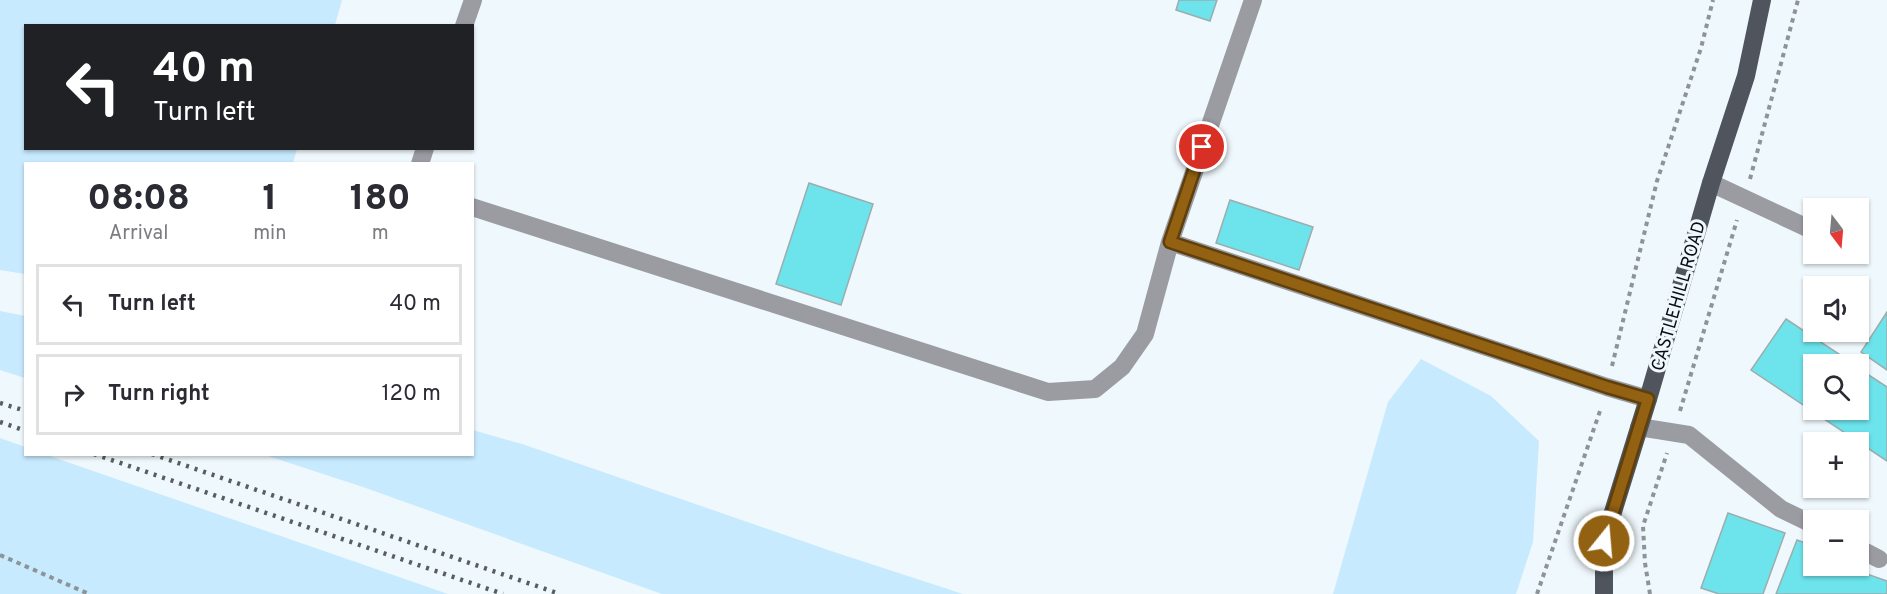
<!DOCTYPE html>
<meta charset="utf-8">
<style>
:root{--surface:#fff;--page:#f2f2f3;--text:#2b2b33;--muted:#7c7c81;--line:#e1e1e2}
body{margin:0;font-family:Overpass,sans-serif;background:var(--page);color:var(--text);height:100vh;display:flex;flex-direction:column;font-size:22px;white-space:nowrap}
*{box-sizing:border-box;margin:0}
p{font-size:20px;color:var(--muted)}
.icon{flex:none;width:33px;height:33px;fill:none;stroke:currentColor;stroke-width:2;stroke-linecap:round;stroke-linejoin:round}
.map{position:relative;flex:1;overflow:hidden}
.side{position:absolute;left:24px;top:162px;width:450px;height:294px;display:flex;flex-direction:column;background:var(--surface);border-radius:0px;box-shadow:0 2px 4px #0004}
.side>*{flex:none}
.hud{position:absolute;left:24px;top:24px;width:450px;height:126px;border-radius:0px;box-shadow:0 2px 4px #0004;background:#202124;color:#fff;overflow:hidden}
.needle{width:39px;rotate:164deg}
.controls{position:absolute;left:1803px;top:198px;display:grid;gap:12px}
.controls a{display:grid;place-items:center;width:66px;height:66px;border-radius:0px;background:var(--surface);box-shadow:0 2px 4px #0004;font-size:30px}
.pin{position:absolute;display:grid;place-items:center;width:51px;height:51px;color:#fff;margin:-26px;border:3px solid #fff;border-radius:50%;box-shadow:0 2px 6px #0007}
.me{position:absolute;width:66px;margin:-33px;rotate:17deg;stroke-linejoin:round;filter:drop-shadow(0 0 4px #0008)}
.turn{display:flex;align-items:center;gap:21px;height:126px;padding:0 30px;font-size:27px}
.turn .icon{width:78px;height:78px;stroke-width:2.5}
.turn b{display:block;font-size:42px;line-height:51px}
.eta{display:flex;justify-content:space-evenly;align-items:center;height:102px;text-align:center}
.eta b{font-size:36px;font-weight:800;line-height:42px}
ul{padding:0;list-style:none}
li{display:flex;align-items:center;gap:18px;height:81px;margin:0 12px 9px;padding:0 18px;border:3px solid var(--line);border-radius:0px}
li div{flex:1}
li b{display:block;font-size:22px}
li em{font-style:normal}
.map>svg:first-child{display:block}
.green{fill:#c7eafe}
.building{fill:#6de3ec;stroke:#9cadae;stroke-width:1.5}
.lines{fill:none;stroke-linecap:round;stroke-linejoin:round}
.path{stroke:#8c9498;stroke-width:4;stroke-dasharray:4.5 4.5;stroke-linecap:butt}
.minor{stroke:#9a9ca2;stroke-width:18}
.major{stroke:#4f545d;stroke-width:18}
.rail{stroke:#575e61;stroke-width:4.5;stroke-dasharray:3 6;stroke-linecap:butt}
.route-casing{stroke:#5f3f0b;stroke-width:15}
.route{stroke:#926111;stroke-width:10}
.labels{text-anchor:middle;stroke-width:6;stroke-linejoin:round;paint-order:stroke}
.street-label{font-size:18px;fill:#080d10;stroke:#eff8fd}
</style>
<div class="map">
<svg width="1887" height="594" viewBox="0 0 1887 594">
<rect width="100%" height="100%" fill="#eff8fd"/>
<path class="green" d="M0,0H342L335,25L26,26V148L297,149L293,163L26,164L25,274L0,270Z
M0,311L25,316V378L0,370Z
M1421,359L1491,396L1539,441L1533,542L1516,594H1333L1388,402Z
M473,430L525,445L831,551L963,594H662L363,487L265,455L472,454Z
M0,438L25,447L26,454L47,455L448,594H0Z"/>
<path class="building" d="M1179,0H1217L1210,21L1176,10Z
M809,183L873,204L841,305L776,284Z
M1230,200L1313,227L1299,270L1216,243Z
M1887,312V370L1861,352Z
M1786,319L1854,364H1814V410H1858V368L1887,387V461L1751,370Z
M1728,513L1785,533L1763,594H1719L1701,588Z
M1797,540L1814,546V566H1844L1887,581V594H1776Z"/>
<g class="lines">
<path class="path" d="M1750,179L1798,0
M1612,366L1657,181L1701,48L1713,0
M1680,411L1737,220
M0,555L89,594
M1537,594L1601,408
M1650,594L1645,563L1643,526L1667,453"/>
<path class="minor" d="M464,26L473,0
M420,164L425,148
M1711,183L1814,231
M472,207L1048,392L1095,389L1122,367L1145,334L1170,242L1253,0
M1170,242L1607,387L1648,399
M1639,427L1689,435L1781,509L1814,525
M1858,548L1879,559"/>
<path class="major" d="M1604,594V541L1648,399L1711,183L1746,76L1762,0"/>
<path class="rail" d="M0,403L26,411
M0,422L26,431
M94,454L503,594
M152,454L560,594"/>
</g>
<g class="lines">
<g class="route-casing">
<path id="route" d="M1202,147L1170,242L1607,387L1648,399L1604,541"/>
</g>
<use href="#route" class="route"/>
</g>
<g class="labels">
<g class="street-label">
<text transform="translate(1678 296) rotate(-74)" y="6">CASTLEHILL ROAD</text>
</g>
</g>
</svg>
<div class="controls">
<a><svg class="needle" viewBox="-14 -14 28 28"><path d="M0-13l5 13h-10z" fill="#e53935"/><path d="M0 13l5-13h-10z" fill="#7c7c81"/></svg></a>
<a><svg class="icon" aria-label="sound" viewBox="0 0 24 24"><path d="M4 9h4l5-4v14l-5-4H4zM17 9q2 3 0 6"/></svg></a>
<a><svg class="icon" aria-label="search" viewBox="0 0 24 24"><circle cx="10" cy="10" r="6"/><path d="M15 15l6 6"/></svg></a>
<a>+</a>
<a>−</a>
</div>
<div class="pin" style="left:1202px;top:147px;background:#d93025"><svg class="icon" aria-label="arrive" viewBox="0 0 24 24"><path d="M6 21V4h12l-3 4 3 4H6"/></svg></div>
<svg class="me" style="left:1604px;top:541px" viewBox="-20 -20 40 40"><circle r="17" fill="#926111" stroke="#fff" stroke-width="3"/><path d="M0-11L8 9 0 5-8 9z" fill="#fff"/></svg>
<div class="hud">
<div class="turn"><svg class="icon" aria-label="left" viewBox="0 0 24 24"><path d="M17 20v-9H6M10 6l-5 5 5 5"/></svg><div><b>40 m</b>Turn left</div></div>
</div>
<section class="side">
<div class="eta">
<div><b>08:08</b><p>Arrival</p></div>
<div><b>1</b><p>min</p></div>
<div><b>180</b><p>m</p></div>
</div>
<ul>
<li><svg class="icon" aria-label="left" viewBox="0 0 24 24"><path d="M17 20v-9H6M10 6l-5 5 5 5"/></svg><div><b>Turn left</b></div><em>40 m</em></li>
<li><svg class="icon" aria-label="right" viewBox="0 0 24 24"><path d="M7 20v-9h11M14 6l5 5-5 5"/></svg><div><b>Turn right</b></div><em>120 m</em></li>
</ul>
</section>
</div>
